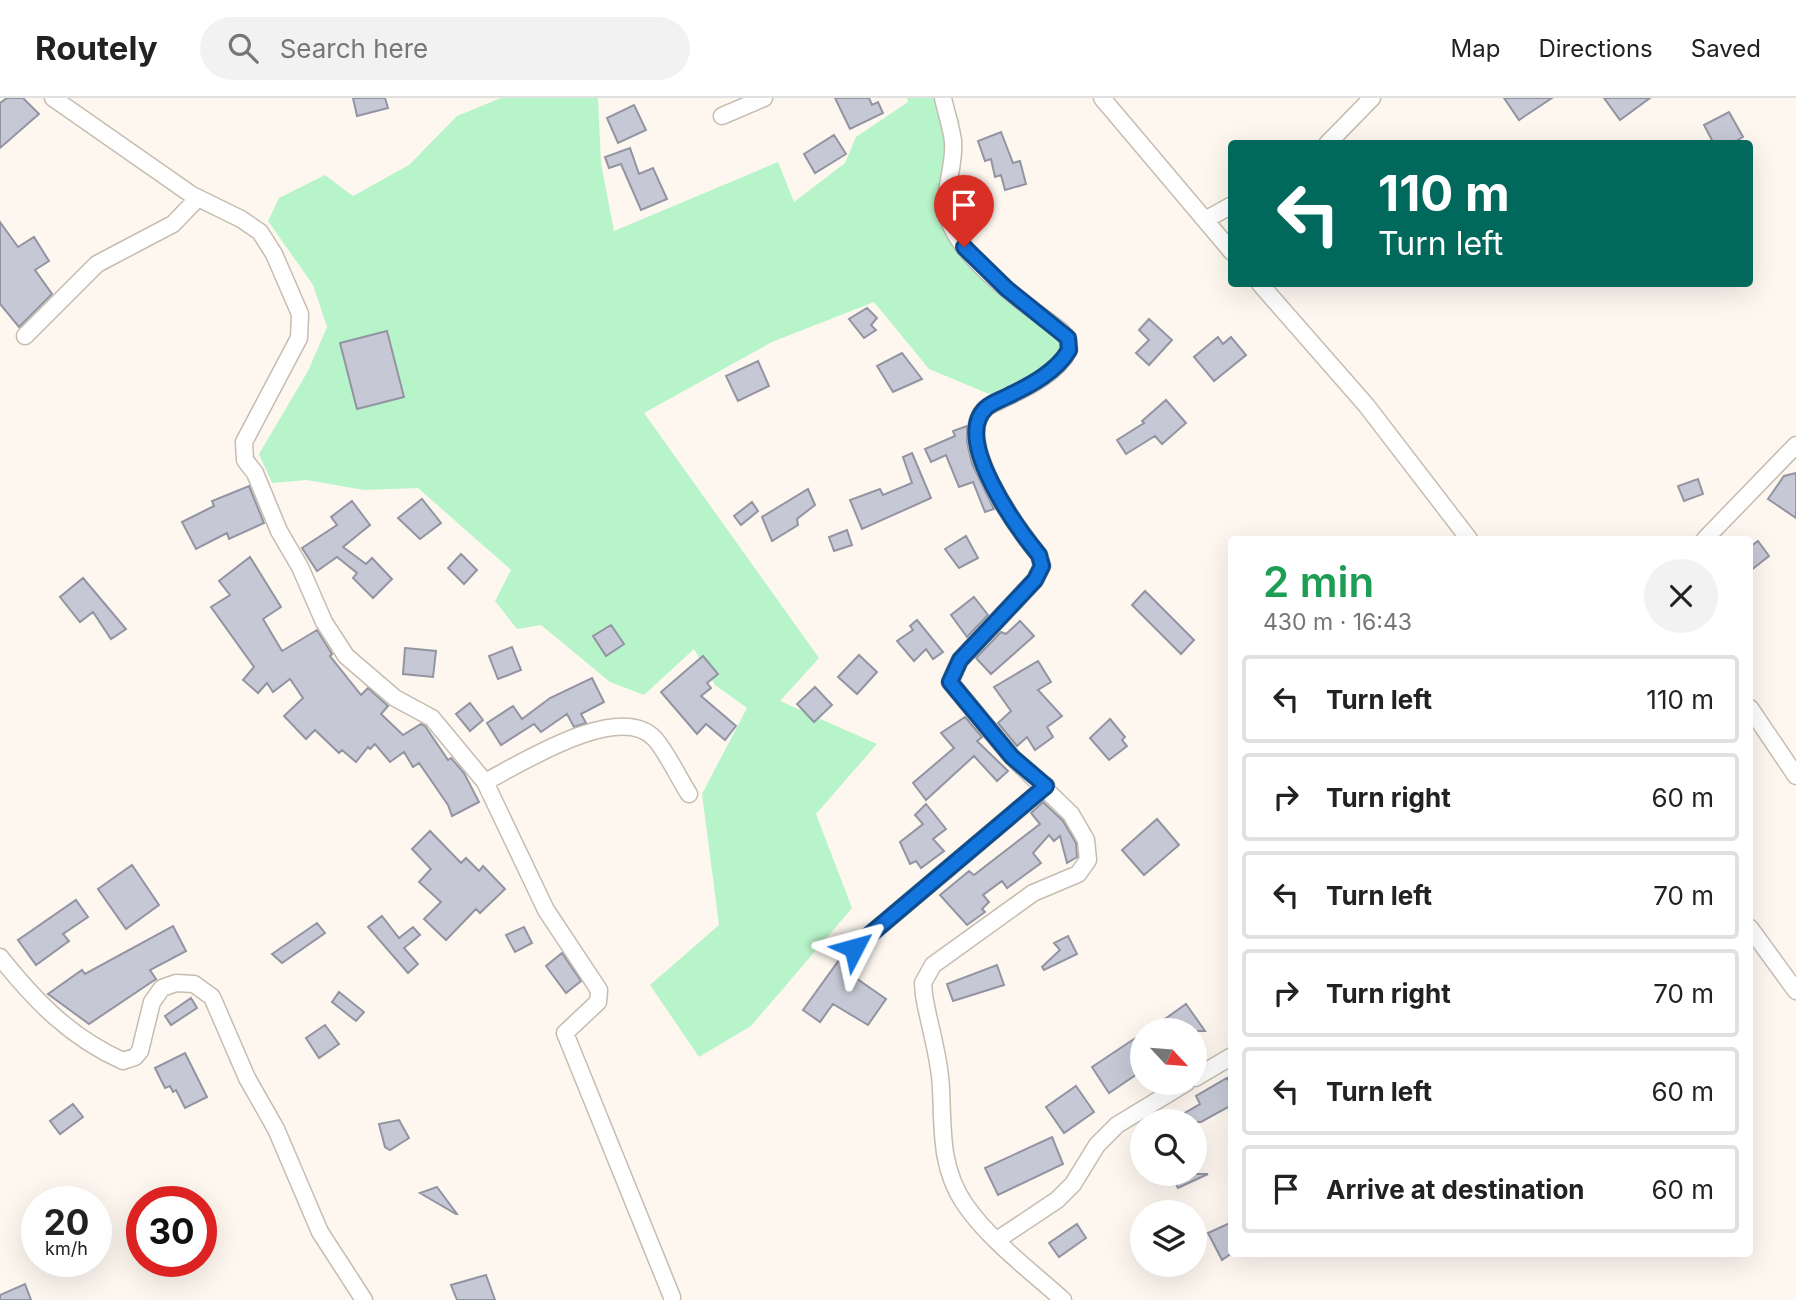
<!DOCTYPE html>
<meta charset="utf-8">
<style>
:root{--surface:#fff;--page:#f2f2f2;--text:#222;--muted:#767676;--line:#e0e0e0}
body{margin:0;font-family:Inter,sans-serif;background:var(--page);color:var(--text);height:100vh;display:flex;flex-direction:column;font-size:26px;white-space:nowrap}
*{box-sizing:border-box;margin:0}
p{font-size:23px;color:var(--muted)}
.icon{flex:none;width:38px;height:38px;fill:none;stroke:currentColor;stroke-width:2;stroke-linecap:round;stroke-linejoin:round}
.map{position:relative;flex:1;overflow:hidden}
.side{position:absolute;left:1228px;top:438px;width:525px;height:721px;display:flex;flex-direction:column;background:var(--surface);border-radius:7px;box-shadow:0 7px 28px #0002}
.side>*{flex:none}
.guide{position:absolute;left:1228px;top:42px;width:525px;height:147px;border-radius:7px;box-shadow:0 7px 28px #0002;background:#00695c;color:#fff;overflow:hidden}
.needle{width:46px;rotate:116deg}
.controls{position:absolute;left:1130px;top:920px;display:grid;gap:14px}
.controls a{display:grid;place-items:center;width:77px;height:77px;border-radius:50%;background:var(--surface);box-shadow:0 7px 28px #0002;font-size:35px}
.speed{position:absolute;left:21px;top:1088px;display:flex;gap:14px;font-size:35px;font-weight:700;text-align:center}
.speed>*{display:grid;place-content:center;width:91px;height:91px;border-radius:50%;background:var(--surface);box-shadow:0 7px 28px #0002;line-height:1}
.speed small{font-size:18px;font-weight:400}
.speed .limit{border:10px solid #d22;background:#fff;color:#111}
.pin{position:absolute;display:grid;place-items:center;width:60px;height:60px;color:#fff;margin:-72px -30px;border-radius:50% 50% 50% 0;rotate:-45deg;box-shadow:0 0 7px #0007}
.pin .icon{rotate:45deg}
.me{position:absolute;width:77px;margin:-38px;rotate:51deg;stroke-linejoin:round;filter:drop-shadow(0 0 5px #0008)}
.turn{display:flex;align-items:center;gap:24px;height:147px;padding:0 35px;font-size:32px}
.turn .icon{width:91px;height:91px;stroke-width:2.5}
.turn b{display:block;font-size:49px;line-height:60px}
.round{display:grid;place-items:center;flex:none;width:74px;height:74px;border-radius:37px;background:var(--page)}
.overview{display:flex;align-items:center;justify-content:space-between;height:119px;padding:0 35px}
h1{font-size:42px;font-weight:600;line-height:52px;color:#1e9e55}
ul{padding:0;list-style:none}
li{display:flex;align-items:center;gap:21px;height:88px;margin:0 14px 10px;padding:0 21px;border:4px solid var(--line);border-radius:7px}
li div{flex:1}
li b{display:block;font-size:26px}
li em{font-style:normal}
header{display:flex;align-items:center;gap:42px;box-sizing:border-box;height:98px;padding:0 35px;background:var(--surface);border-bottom:2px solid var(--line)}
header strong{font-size:33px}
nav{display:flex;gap:38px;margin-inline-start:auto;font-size:24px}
.search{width:490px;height:63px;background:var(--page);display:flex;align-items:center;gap:18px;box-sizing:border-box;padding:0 24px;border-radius:38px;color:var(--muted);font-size:26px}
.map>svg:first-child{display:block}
.green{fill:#b8f4ca}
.building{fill:#c7c8d6;stroke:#9394a2;stroke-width:2}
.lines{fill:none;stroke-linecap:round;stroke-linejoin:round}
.minor-casing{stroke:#c6bcb0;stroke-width:19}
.minor{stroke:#fff;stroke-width:16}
.route-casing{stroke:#0c4d91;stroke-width:18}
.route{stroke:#1376df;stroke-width:12}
</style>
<header>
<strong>Routely</strong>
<div class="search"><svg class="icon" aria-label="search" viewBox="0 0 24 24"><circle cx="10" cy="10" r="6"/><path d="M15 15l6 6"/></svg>Search here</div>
<nav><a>Map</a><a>Directions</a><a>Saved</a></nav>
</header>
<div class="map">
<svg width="1796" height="1202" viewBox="0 0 1796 1202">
<rect width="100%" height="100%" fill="#fdf7f0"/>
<path class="green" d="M501,0H598L601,65L614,133L778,64L794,104L845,65L856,39L908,4L907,0H948L960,24L950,29L948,89L964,149L1068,241L1055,270L1033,284L989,296L929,271L874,204L772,244L644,315L819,560L780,603L877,646L816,716L852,810L751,928L699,959L650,887L719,827L702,696L747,610L715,587L694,551L644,597L610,584L541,527L517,531L495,503L511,472L418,390L364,392L307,382L272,385L259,356L308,273L327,229L313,187L268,123L279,100L325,77L353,98L409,67L457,18Z"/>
<path class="building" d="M7,0H23L39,16L0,50V5Z
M353,0H385L388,10L357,18Z
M835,0H869L872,7L878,4L883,15L850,31Z
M1504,0H1552L1519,22Z
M1604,0H1650L1620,22Z
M634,7L646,32L618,45L607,20Z
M1729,14L1743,39L1731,46H1714L1704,27Z
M1001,34L1013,65L1020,63L1026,86L1005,92L1001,77L995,79L991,61L985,63L978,43Z
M834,37L846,56L815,75L804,56Z
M630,50L639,76L653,70L667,101L641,112L621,66L609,70L605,59Z
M0,124L18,149L34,139L49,163L35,172L52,196L19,229L0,206Z
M867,210L877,220L871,227L876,232L864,240L849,221Z
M1149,221L1172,242L1149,267L1136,255L1149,242L1139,232Z
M387,233L404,299L357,311L340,245Z
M1218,239L1223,246L1231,239L1246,257L1214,283L1194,259Z
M902,255L922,281L893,294L877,268Z
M758,263L769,288L738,303L726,278Z
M1166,302L1186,325L1162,346L1155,338L1126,356L1117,342L1144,325L1142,323Z
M967,328V344L972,366L994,411L985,414L973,384L959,389L946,357L931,364L925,351L955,338L953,333Z
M912,355L931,400L862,431L850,402L880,391L883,397L912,385L903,359Z
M1796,375V420L1768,401L1784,378Z
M1698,381L1703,396L1684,403L1678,388Z
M249,388L264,425L229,441L227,435L196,451L182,424L214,408L212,403Z
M808,391L815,407L797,421L798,427L772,443L762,419Z
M422,401L441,425L420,441L398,420Z
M352,403L370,427L343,449L366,466L372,460L392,481L373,500L353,480L357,475L337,459L317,473L302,450L337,427L331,419Z
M752,404L758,413L741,427L734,418Z
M847,432L852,447L834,453L829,439Z
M966,438L978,460L959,470L945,451Z
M1758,443L1769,458L1750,473V449Z
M461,456L477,472L464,486L448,470Z
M250,459L281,509L263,521L282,553L317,532L332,556L330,558L361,597L368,590L388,608L381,616L403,637L421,626L425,628L448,662L451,660L464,675L479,704L452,718L448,707L419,665L413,669L404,654L390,664L375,646L370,651L368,649L356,664L342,652L339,655L315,632L306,641L284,618L303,600L290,581L273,594L267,585L258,595L243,582L254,569L211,509L230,497L219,483Z
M83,480L126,531L111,541L93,514L80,524L60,499Z
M1145,493L1194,542L1181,556L1132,507Z
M974,499L988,517L967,539L951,517Z
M917,522L943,554L933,561L926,551L914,563L897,543L913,532L910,528Z
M1020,523L1034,538L991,576L976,560L1001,534L1006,536Z
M611,527L624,546L606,558L593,538Z
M512,549L521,572L498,581L489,558Z
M405,550L436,553L433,579L403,576Z
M859,557L877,574L857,596L838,579Z
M703,558L718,576L707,585L711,590L701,598L736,628L725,642L706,626L697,636L661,594Z
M1038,563L1051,584L1038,592L1062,618L1047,629L1053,639L1035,652L1027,639L1017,648L998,625L1011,613L994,589Z
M592,580L604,604L581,616L586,625L574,629L567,616L541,634L534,626L501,647L487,625L513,608L522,621L550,600Z
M815,589L832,607L814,624L797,606Z
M470,605L483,622L470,633L456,616Z
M965,619L982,639L977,643L1008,673L997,683L974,658L926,702L913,685L954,650L941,635Z
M1110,621L1125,639L1122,642L1127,648L1109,662L1090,640Z
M1043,704L1063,723L1076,745L1077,759L1067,765L1060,738L1054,743L1049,737L1033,755L1041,765L1007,790L1002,783L983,797L989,804L982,811L985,814L967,827L940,797L969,773L974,777L1040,726L1031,715Z
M926,706L946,731L933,741L944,753L921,770L916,763L910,766L900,744L923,726L915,717Z
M1157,721L1179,747L1144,777L1122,752Z
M430,733L461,765L466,760L479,773L483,768L505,791L480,815L476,811L446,842L424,821L441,804L419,784L431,771L412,751Z
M132,767L159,807L126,831L98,791Z
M76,802L88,819L63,836L69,843L36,867L18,842Z
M382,818L399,840L413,829L420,837L404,850L418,866L408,875L368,829Z
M317,825L325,835L282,865L272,856Z
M173,828L186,853L150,872L156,881L89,926L48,896L82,872L85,876Z
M524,829L532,845L515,854L506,837Z
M1068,838L1077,856L1044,872L1042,869L1060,852L1054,845Z
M562,855L581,883L566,895L546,868Z
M842,858L859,870L853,878L886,901L868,927L833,906L820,924L803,912Z
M997,867L1004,887L953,903L947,886Z
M339,894L364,914L356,923L332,904Z
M191,900L197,910L171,927L165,918Z
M1186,906L1205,933H1148Z
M325,927L339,946L319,960L306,940Z
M1143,935V972L1109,995L1092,969Z
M185,955L207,999L185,1010L176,992L173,994L170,988L165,990L155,970Z
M1227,980L1232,989V1007L1201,1024H1169L1200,1006L1196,998Z
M1076,988L1094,1014L1064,1035L1046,1009Z
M73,1006L83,1019L60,1036L50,1023Z
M399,1022L409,1040L390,1052L385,1049L379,1026Z
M1052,1039L1063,1066L998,1097L985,1070Z
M1171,1076H1208L1178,1090Z
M437,1089L457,1116H456L420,1095Z
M1232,1124V1155L1222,1162L1208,1135Z
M1077,1126L1086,1140L1059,1159L1049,1145Z
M486,1177L495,1202H457L451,1187Z
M25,1186L31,1202H0V1197Z"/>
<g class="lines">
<g class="minor-casing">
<path id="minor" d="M53,0L192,97L241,121L260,134L274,156L300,216L299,240L244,344L245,362L255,375L279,433L300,469L324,524L346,558L395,600L432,620L485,684C520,666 620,602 655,641C668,656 678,679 689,696
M943,0C946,14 951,28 953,43C955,64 946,86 946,107C947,154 1027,207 1061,233L1068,241L1069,252C1057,275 1028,289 1005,300C999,303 991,306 986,310C952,341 1017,430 1039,457L1042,468L1035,482L960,562L950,584L1012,659L1071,716L1086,742L1088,762L1078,776L1033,795L933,867L923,885L924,897C929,928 940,959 941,991C943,1031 940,1069 964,1105C989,1142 1030,1172 1063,1202
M1102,0L1232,154
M722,18L764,0
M1327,46L1372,0
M1205,122L1232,107
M1260,186L1366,307L1469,441
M25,238L97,166L173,126L198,100
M1705,441L1796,347
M1750,610L1796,678
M485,684L546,812L599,892L598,904L565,935L672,1199
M1750,830L1796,893
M854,850L1046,688
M0,859C35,903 71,940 123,963L135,959L140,953L152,904L162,890L176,885L194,886L212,899L247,980L276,1031L320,1134L364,1202
M1195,980L1232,958
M997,1142L1057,1102L1073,1086L1097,1047L1117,1027L1186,985"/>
</g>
<use href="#minor" class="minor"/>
</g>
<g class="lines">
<g class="route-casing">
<path id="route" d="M854,850L1046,688L1012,659L950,584L960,562L1035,482L1042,468L1039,457C1017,430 952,341 986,310C992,304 1003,301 1010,297C1031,287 1057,273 1069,252L1068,240L1007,191L964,149"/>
</g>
<use href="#route" class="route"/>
</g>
</svg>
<div class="controls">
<a><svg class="needle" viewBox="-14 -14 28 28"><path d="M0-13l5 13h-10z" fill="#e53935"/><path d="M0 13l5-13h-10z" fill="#767676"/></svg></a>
<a><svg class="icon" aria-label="search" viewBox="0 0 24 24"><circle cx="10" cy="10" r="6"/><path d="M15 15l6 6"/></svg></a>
<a><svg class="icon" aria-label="layers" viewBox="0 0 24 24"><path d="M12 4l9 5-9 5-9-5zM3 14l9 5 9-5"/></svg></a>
</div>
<div class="speed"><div>20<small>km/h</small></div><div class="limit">30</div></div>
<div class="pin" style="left:964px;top:149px;background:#d93025"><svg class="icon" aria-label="arrive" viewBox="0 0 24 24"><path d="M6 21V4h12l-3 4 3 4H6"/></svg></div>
<svg class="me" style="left:854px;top:850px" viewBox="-20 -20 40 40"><path d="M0-17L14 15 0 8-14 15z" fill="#1376df" stroke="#fff" stroke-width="4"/></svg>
<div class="guide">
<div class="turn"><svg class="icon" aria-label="left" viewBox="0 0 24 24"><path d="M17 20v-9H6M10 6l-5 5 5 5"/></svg><div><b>110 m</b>Turn left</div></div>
</div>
<section class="side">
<div class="overview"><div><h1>2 min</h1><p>430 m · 16:43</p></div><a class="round"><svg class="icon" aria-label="close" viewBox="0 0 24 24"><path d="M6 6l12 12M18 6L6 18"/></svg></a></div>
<ul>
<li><svg class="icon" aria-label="left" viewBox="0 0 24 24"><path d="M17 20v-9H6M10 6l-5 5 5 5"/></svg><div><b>Turn left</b></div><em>110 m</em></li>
<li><svg class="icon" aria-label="right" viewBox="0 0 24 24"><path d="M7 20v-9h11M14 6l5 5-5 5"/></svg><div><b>Turn right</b></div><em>60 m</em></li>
<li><svg class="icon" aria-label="left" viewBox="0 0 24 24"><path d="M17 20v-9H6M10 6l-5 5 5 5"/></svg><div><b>Turn left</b></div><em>70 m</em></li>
<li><svg class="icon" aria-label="right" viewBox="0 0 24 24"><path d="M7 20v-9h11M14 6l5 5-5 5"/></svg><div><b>Turn right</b></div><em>70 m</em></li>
<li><svg class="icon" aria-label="left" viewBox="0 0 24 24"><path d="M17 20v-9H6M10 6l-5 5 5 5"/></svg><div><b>Turn left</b></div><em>60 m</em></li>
<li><svg class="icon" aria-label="arrive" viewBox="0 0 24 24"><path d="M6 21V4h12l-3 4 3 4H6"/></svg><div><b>Arrive at destination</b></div><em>60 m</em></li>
</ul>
</section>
</div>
